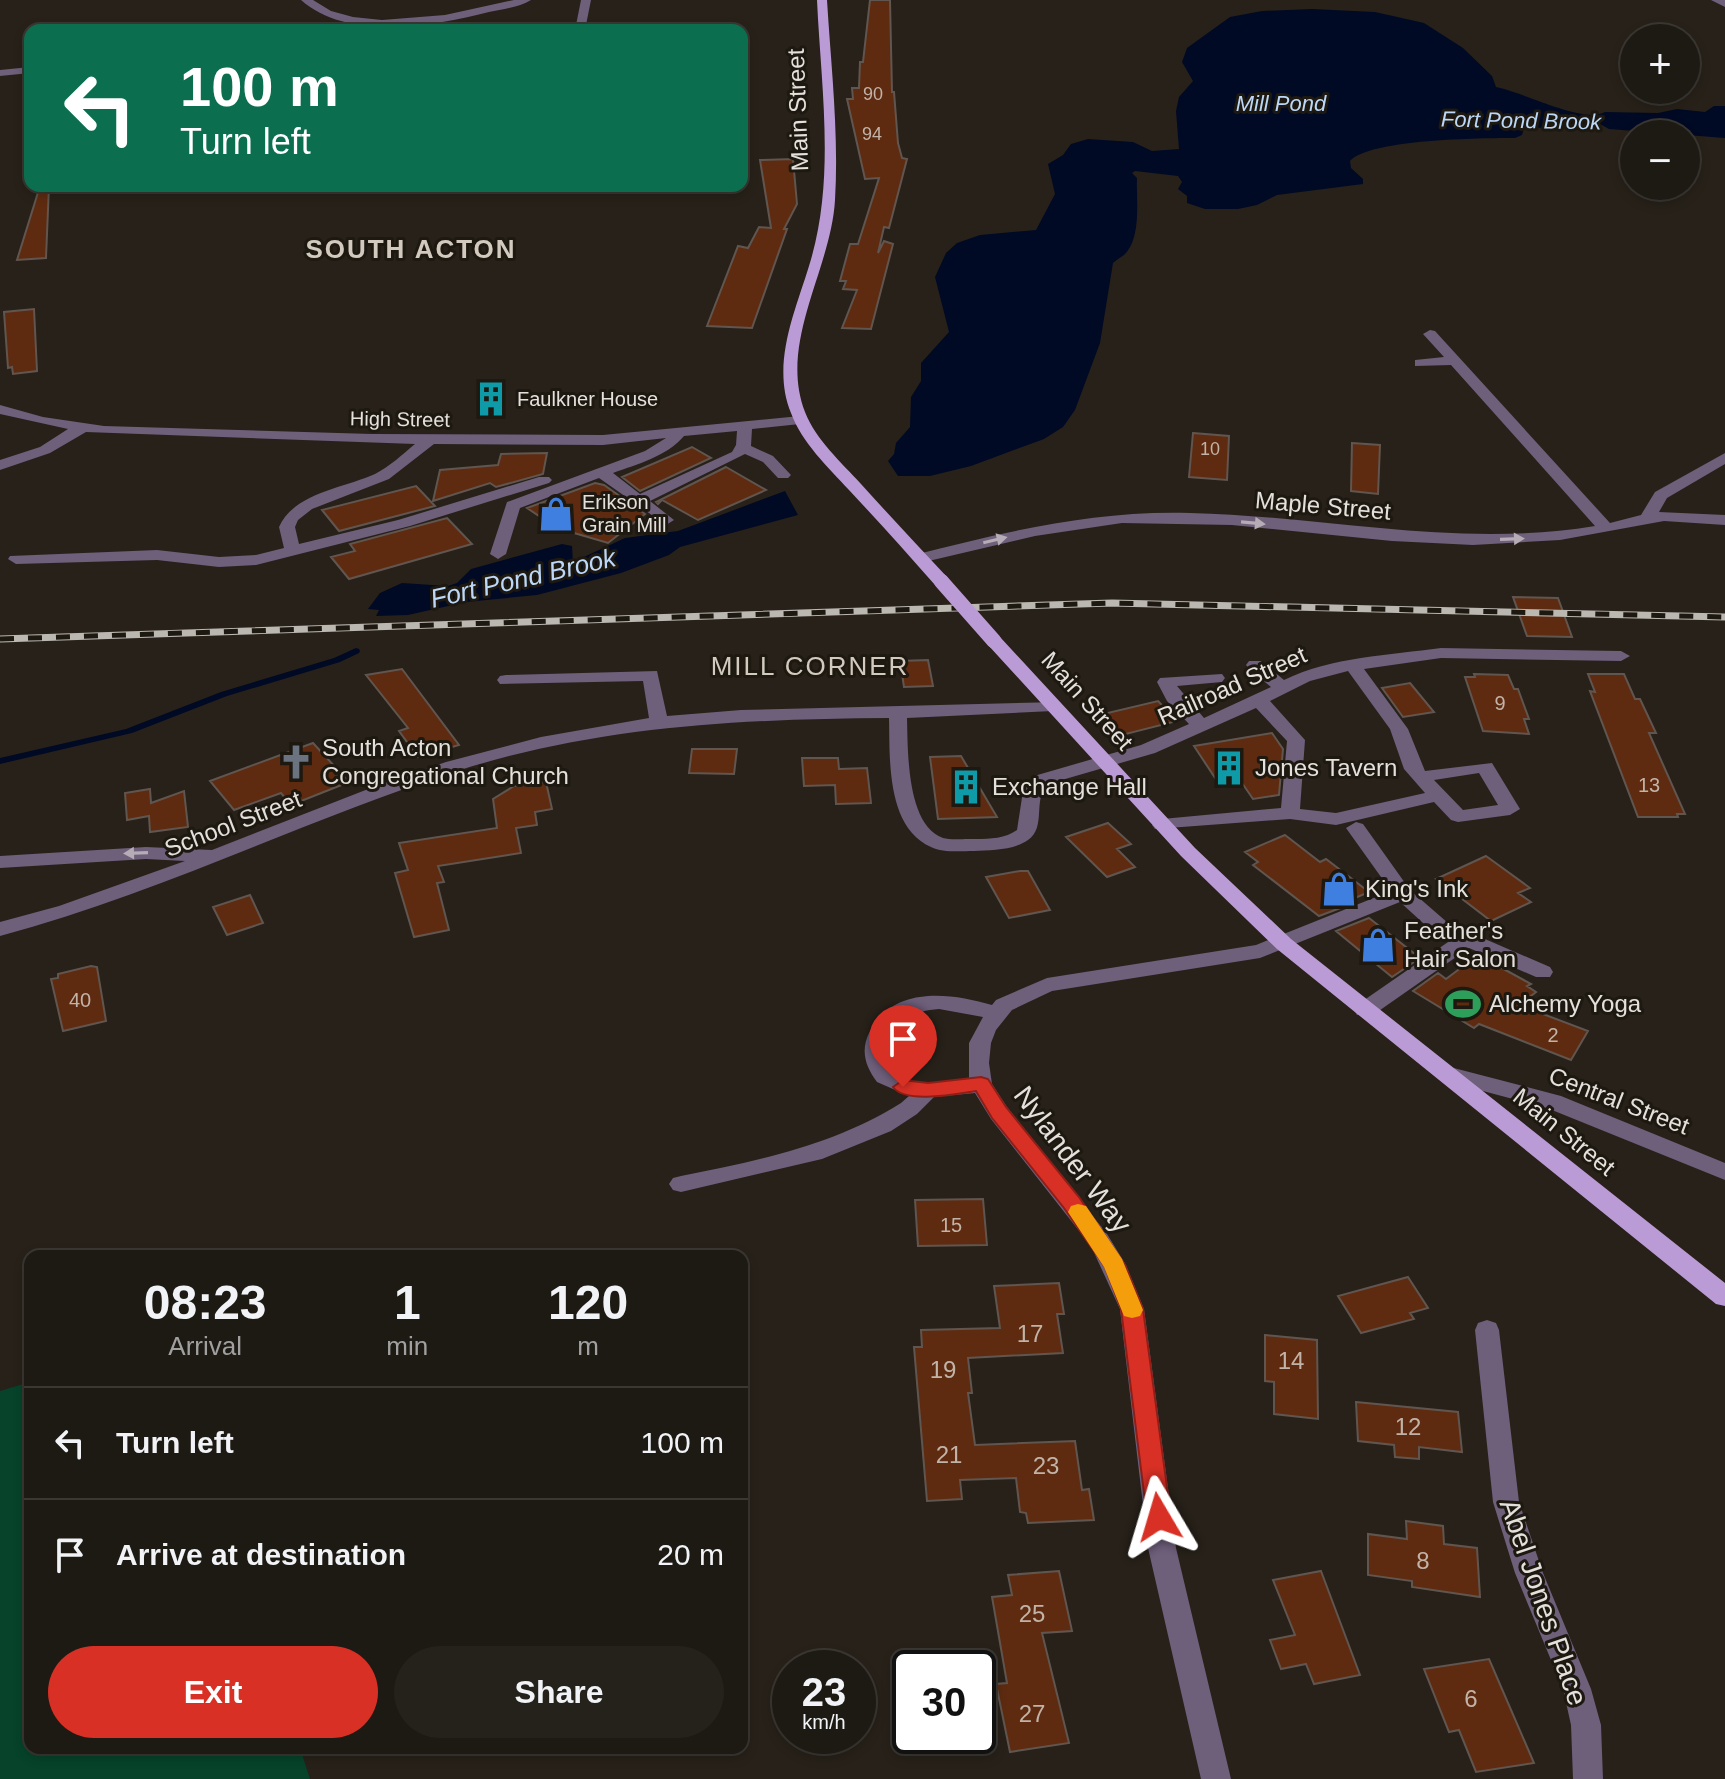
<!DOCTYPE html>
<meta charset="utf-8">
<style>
:root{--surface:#1d1913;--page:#25221c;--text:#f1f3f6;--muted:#a0a0a0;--line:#3b3833;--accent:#d93025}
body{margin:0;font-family:Arial,sans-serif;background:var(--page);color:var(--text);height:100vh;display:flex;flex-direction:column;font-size:30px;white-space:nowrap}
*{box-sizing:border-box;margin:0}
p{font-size:26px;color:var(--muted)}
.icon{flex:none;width:44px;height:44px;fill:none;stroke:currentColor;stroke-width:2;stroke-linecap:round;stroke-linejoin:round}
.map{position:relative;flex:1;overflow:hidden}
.panel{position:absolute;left:24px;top:1250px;width:724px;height:504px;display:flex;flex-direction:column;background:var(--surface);border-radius:16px;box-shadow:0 4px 12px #0003,0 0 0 2px var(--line)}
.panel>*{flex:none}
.hud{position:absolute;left:24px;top:24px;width:724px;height:168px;border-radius:16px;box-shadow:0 4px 12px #0003,0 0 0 2px var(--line);background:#0b6e4f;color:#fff;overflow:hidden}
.controls{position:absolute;left:1620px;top:24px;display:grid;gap:16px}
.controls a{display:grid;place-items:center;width:80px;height:80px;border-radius:50%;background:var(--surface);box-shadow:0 4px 12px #0003,0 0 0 2px var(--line);font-size:40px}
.speed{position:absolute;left:772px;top:1650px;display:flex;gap:16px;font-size:40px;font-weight:700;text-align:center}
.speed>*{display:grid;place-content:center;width:104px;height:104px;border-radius:50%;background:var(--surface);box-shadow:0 4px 12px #0003,0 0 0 2px var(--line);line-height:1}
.speed small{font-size:20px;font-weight:400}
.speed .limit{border:4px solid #111;border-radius:12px;background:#fff;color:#111}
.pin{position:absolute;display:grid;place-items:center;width:68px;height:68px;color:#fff;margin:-82px -34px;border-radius:50% 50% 50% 0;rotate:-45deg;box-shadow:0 0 8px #0007}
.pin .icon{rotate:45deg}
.me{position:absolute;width:88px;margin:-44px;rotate:353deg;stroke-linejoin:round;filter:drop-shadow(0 0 6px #0008)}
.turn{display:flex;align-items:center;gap:28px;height:168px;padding:0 24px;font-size:36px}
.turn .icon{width:104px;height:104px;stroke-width:2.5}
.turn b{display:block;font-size:56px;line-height:68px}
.eta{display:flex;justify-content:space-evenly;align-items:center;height:136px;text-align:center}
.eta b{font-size:48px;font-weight:700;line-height:56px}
.action{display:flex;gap:16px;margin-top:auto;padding:16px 24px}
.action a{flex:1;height:92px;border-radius:48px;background:var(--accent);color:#fff;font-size:32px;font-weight:700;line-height:92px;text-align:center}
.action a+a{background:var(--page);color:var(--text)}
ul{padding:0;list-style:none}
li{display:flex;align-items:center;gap:24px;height:112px;padding:0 24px;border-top:2px solid var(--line)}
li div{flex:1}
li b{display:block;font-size:30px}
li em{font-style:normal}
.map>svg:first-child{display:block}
.green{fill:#06432a}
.water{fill:#000a25}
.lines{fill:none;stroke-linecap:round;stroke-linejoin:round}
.stream{fill:#000a25;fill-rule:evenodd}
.building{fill:#5e2b10;stroke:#60554f;stroke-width:2}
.minor{fill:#6e5f7b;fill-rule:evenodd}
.major{fill:#bb9bd5;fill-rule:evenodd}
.rail-casing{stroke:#bbb7b1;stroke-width:7}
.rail{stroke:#1d1810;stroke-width:5;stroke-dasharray:14;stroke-linecap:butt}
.major-bridge{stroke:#bb9bd5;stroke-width:15}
.oneway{fill:#b5acb5}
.route{fill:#d93025;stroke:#8d1f18;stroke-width:2}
.slow{fill:#f59e0b}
.labels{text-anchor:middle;stroke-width:6;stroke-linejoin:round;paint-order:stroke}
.far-number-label{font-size:18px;fill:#c2b3a8}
.far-poi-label{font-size:20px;fill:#e4e0db;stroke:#1d1810;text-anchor:start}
.far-street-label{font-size:20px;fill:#e4e0db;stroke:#1d1810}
.number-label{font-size:20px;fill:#c2b3a8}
.far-water-label{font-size:22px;font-style:italic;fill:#bcd7f7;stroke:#1d1810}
.street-label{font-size:24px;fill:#e4e0db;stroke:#1d1810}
.poi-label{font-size:24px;fill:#e4e0db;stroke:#1d1810;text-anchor:start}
.near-number-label{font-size:24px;fill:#c2b3a8}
.far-district-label{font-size:26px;font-weight:bold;letter-spacing:2px;fill:#d2cabf;stroke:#1d1810}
.water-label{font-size:26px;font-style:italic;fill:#bcd7f7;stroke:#1d1810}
.neighbourhood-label{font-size:26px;letter-spacing:2px;fill:#d2cabf;stroke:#1d1810}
.near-street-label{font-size:28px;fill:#e4e0db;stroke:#1d1810}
</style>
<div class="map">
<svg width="1725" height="1779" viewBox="0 0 1725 1779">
<rect width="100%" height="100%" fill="#272119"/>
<path class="green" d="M30,1382V1748H300L310,1779H0V1391Z"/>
<path class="water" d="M1312,9L1375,12L1424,23L1463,48L1492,76L1496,87C1523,92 1583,124 1605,112L1658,113L1677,109L1705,112L1714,106H1725V138L1609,129L1600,124L1587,123L1575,127L1524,128L1522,135L1515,138C1481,138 1370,139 1350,161L1351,168L1363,179V184L1277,195L1257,205L1238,209H1205L1187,203V196L1178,189L1182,182L1178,176L1135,171L1132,173L1137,178C1136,200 1142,238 1124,255C1120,258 1116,260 1113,263L1100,343L1075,410L1063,427L1044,439L971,466L930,476H898L888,461L894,454L896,443L910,427L911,397L921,381V363L949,332L935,277L946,253L957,243L980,235L1036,230L1055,194L1048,164L1063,155L1071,144L1088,139L1133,142L1152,151L1179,149L1176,111L1179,97L1193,81L1182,62L1187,48L1230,17L1262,11Z
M785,491L798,515L680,547L669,555L621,573L537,595L466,602L408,615L376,616L379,610L368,609L380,593L402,583L448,586L457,583L471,569L562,544L572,546L573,562L625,538L678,531Z"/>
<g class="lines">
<path class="stream" d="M356,648L359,649L360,651L359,653L340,662L227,696L132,733L0,764V758L126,729L221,692L334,658Z"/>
</g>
<path class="building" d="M870,0H890L892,92H894L898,143L902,158L907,159L889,228L884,227L878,253L884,241L893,244L871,329L842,328L857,290L843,289L846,281H840L850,244H858L879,178L865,179L847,99H853L852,88H859L860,62H863Z
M793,159L797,204L784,229H787L752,328L707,326L738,246L748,248L759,227L771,228L760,160Z
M40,186H49L46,258L17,260Z
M34,309L37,371L13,374L12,367L8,368L4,312Z
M1193,433L1229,436L1227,480L1189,477Z
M1352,443L1380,445L1378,494L1351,491Z
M692,447L711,458L640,491L622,477Z
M547,453L543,474L496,487L490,483L433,501L440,470L498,465L501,454Z
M726,467L766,490L698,520L662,500L658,504L656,502Z
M595,483L604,485L645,514L608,543L557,528L527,508Z
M416,486L435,506L339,531L322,510Z
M447,518L472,544L349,579L331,557L355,551L350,544Z
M1513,597L1558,598L1572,637L1527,636Z
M928,660L933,686L904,687L900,661Z
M402,669L459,745L418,757L399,731L408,728L366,675Z
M1474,674L1508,675L1514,689H1518L1529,719H1524L1529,734L1483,731L1465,677H1475Z
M1588,674H1624L1635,699H1640L1656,733H1649L1685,814H1677L1678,817H1638L1590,691L1595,692Z
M1410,683L1434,712L1403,717L1382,688Z
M1158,701L1177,721L1118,736L1099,715Z
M1272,733L1283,749L1279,795L1253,799L1240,780L1219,784L1194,746Z
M313,743L349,782L291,805L281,793L234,810L210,781Z
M692,749H737L734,774L689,773Z
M961,756L997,817L938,819L930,757Z
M802,758H838L839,769L867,768L871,803L836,804L835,785L804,786Z
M546,782L552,809L535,812L537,825L516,828L521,853L438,866L444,882L437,883L449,930L414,937L395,873L408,870L399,843L497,828L493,799L514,786Z
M150,789L151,803L184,791L188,827L150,832L149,816L127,820L125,793Z
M1108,823L1131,844L1117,849L1135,867L1107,877L1066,837Z
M1285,835L1320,862L1326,859L1369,892L1348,901L1351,904L1319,916L1253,865L1258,862L1245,852Z
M1486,856L1530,888L1518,893L1531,902L1491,921L1436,879Z
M1020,871H1028L1050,910L1009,918L986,877Z
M250,895L263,923L227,935L213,907Z
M1369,918L1420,958L1392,977L1336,931Z
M1478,955L1531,984L1527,986L1536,992L1519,1005L1588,1031L1571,1060L1479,1024L1474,1028L1413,991L1438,973L1446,979Z
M91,966L97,967L106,1021L63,1031L51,979L58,978V974Z
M983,1199L987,1245L918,1246L915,1200Z
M1408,1277L1428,1308L1410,1313L1414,1319L1361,1333L1338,1296Z
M1059,1283L1064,1314H1057L1063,1353L968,1358L972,1393H968L975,1445L1075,1441L1082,1490L1089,1489L1094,1520L1028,1523L1026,1513L1020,1512L1016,1478L960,1480L962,1499L927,1501L914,1347H922L921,1330L1000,1328L994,1286Z
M1265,1335L1317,1340L1318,1419L1274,1414V1382L1265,1381Z
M1356,1402L1458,1412L1462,1452L1419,1447V1459L1395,1457L1394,1445L1358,1441Z
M1406,1521L1443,1526L1444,1544L1477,1548L1480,1597L1412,1587V1581L1368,1575V1534L1407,1539Z
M1059,1571L1072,1631L1042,1633L1069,1743L1010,1752L996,1684L1007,1683L992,1597L1012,1595L1008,1575Z
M1321,1571L1360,1675L1314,1684L1306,1664L1281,1669L1270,1640L1295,1635L1273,1580Z
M1489,1659L1534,1763L1476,1772L1459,1730L1449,1732L1424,1669Z"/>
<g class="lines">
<path class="minor" d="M301,0H313L331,11L353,17L382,20L445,15L514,0H531C520,7 503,9 489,12C433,26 349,42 301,0Z
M581,0H591L585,30H575Z
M1711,0H1725V7Z
M30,67V73L0,76V70Z
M1430,330L1435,331L1610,523L1641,515L1655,492L1725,453V464L1667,498L1659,512L1725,515V525L1664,521L1560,540L1473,545L1392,541L1232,525L1122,523L1035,536L920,563L912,558L914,555C1005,532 1095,510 1190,513C1326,516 1458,549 1595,526L1451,365L1415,366V360L1444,357L1423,334Z
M0,405L43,417L104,426L372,434L603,435L800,416L807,420L800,424L752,429L751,446L773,456L791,475L788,478H778L763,462L745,454L650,501L674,520L666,525L599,478L520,508L506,554L498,559L490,554L507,502L645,451L666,438L603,445L434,444L389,479L312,509L298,520L295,527L299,544L398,520L539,477H549L552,480L549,483L410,526L256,565L219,567L157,560L16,564L8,559L10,556L157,550L219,557L256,555L284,548L279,527C294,493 344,488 375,474C389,467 403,454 415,444L86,432L50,453L0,470V460L40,447L68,429L0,414ZM737,431L736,445L732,452L640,494L613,473C637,464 666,457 684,436Z
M1441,648L1621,651L1630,656L1621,661L1441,658L1364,669L1408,729L1425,771L1492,763L1520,809L1510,815L1458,822L1451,820L1434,802L1336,825L1290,819L1155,829L1152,825L1162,819L1281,808L1287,741L1256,708L1155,753L1048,784C1032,799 1047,827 1028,840C1014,850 991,850 974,851C961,851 943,853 931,847C886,827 890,759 889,718C742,719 598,726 457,771C302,821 157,894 0,936V922L59,906L185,861L146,859L0,868V856L146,847L212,850L381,784L446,762L541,737L649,718L643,681L500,684L497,680L500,676L506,675L657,671L667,716L741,710L1059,702L1062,706L1053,711L907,718C908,749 906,825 943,838C950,840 961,839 968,839C984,839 1003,840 1017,830L1023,791L1034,776L1141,745L1189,724L1167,701L1157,682L1160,678L1222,674L1225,678L1222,682L1177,686L1204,718L1271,687L1249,669L1246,665L1249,661H1261L1284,680C1331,657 1390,655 1441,648ZM1348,671L1390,729L1404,769L1425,793L1336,813L1300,809L1305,740L1270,701L1310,681ZM1479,773L1498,805L1463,810L1434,780Z
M1356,822L1363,824L1410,890L1448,923L1550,967L1553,972L1550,977H1536L1469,948L1373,1015H1357L1354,1010L1357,1005L1451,940L1434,933L1400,902L1260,958L1052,991L1012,1010L996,1030L991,1043L989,1063L992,1084L1007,1107L1107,1234L1126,1265L1144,1309L1176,1548L1231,1779H1201L1148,1548L1120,1309L1091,1246L991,1119L975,1093L934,1097L917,1114L891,1131L822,1159L681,1192L673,1190L669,1184L673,1178L681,1176C758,1161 834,1145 901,1103L909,1096L877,1082C865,1066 860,1050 870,1031C894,985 951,993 992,1005L996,1000L1047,978L1256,945L1391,891L1346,828ZM939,1009L983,1017L969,1043V1078C943,1082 906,1090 888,1066C878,1029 906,1011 939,1009Z
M1446,1066L1561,1096L1725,1163V1180L1547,1108L1438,1079L1435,1074L1438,1069Z
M1487,1320L1496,1323L1499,1330L1519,1502L1543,1573L1591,1689L1601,1725L1603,1779H1573L1571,1725L1563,1689L1515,1573L1493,1502L1475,1330L1478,1323Z"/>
<path class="major" d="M817,0H827C831,66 839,133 835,200C831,270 778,342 805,412C816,440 841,462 861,484C889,515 918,546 947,577L949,581L947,585H935C907,553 878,521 849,490C828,467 802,443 791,413C771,364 795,312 809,266C836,180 821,88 817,0Z
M994,636L1000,637L1195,848L1291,939L1725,1283V1306L1716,1304L1277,949L1181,856L988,645L985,641L988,637Z"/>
<g class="rail-casing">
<path id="rail" d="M0,639L1112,603L1725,617"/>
</g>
<use href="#rail" class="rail"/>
<path class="major-bridge" d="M941,581L994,641"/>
</g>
<defs><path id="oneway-solid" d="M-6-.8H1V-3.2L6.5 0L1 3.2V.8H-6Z" transform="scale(2)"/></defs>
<g class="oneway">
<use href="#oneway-solid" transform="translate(1253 523) rotate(5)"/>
<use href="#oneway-solid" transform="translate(1512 539) rotate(-2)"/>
<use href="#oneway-solid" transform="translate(995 540) rotate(-13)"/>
<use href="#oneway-solid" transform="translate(136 853) rotate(178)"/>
</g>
<path class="route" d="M981,1077L988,1079L1006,1107L1079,1197L1125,1265L1143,1309L1171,1517L1167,1525L1159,1528L1150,1525L1147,1517L1121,1309L1105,1267L1064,1208L992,1118L976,1091C956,1094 905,1104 893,1087L903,1080L928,1083Z"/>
<path class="slow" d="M1078,1204L1086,1206L1122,1259L1143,1310L1140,1316L1132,1318L1124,1316L1104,1267L1068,1212L1071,1206Z"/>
<defs>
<g id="building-bare" transform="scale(2.76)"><path d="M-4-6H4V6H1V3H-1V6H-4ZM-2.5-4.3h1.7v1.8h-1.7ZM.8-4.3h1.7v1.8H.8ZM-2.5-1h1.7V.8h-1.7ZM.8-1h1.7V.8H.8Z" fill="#0f9aa8" stroke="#1d1810" stroke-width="2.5" paint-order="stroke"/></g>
<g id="shop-bare" transform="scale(2.76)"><path d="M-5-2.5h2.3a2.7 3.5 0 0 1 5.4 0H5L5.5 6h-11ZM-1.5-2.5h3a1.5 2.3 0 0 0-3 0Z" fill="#3f7fe0" stroke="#1d1810" stroke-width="2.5" paint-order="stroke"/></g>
<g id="church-bare" transform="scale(2.76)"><path d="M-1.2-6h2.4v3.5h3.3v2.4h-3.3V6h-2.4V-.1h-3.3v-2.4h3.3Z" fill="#6b7280" stroke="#1d1810" stroke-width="2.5" paint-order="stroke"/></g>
<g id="stadium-bare" transform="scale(2.76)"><path d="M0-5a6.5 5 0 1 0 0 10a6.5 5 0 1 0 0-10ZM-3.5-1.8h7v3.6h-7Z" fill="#2e9e5b" stroke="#1d1810" stroke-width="2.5" paint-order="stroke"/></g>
</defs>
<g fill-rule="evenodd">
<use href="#building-bare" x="491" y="399"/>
<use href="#shop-bare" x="556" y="514"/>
<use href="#church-bare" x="296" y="762"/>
<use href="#building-bare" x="1229" y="768"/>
<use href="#building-bare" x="966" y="787"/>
<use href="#shop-bare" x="1339" y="889"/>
<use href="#shop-bare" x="1378" y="945"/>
<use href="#stadium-bare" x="1463" y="1004"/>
</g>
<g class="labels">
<g class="far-number-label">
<text x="873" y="100">90</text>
<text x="872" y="140">94</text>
<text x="1210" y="455">10</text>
</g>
<g class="far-poi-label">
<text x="517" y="406">Faulkner House</text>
<text x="582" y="509">Erikson<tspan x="582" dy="23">Grain Mill</tspan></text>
</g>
<g class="far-street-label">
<text transform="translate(400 419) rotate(1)" y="7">High Street</text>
</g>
<g class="number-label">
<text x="1500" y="710">9</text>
<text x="1649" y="792">13</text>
<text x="80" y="1007">40</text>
<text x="1553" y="1042">2</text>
<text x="951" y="1232">15</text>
</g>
<g class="far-water-label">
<text x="1281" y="111">Mill Pond</text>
<text transform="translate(1521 120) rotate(1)" y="8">Fort Pond Brook</text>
</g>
<g class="street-label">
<text transform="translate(798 110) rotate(-92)" y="8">Main Street</text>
<text transform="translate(1323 506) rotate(5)" y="8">Maple Street</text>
<text transform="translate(1232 686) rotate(-24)" y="8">Railroad Street</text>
<text transform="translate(1087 701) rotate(48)" y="8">Main Street</text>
<text transform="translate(233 824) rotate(-21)" y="8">School Street</text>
<text transform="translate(1619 1101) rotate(21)" y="8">Central Street</text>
<text transform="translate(1564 1132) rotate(39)" y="8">Main Street</text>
</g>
<g class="poi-label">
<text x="322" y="756">South Acton<tspan x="322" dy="28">Congregational Church</tspan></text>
<text x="1255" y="776">Jones Tavern</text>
<text x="992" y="795">Exchange Hall</text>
<text x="1365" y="897">King's Ink</text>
<text x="1404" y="939">Feather's<tspan x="1404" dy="28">Hair Salon</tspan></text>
<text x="1489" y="1012">Alchemy Yoga</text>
</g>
<g class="near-number-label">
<text x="1030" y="1342">17</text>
<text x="1291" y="1369">14</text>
<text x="943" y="1378">19</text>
<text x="1408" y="1435">12</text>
<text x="949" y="1463">21</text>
<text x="1046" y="1474">23</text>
<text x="1423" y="1569">8</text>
<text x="1032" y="1622">25</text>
<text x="1471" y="1707">6</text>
<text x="1032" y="1722">27</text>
</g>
<g class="far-district-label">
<text x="411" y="258">SOUTH ACTON</text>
</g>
<g class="water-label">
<text transform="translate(523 578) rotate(-13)" y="9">Fort Pond Brook</text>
</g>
<g class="neighbourhood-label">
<text x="810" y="675">MILL CORNER</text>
</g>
<g class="near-street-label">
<text transform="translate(1073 1159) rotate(53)" y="10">Nylander Way</text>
<text transform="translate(1544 1602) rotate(71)" y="10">Abel Jones Place</text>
</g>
</g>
</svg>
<div class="controls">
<a>+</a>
<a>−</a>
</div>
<div class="speed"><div>23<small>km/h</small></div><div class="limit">30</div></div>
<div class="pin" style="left:903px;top:1087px;background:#d93025"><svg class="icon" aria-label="arrive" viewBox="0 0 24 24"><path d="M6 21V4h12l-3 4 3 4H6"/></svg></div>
<svg class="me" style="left:1159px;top:1517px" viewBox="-20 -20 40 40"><path d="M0-17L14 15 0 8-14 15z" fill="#d93025" stroke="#fff" stroke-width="4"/></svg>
<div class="hud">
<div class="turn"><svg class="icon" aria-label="left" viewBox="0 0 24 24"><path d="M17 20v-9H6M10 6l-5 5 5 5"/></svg><div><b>100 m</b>Turn left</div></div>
</div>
<section class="panel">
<div class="eta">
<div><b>08:23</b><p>Arrival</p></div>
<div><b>1</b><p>min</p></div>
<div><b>120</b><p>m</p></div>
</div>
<ul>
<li><svg class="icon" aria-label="left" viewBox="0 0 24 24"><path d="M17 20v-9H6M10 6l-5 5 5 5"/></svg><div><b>Turn left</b></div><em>100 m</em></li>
<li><svg class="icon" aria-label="arrive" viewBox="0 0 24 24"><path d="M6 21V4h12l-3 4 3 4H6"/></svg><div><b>Arrive at destination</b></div><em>20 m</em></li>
</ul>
<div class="action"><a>Exit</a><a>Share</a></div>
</section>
</div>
